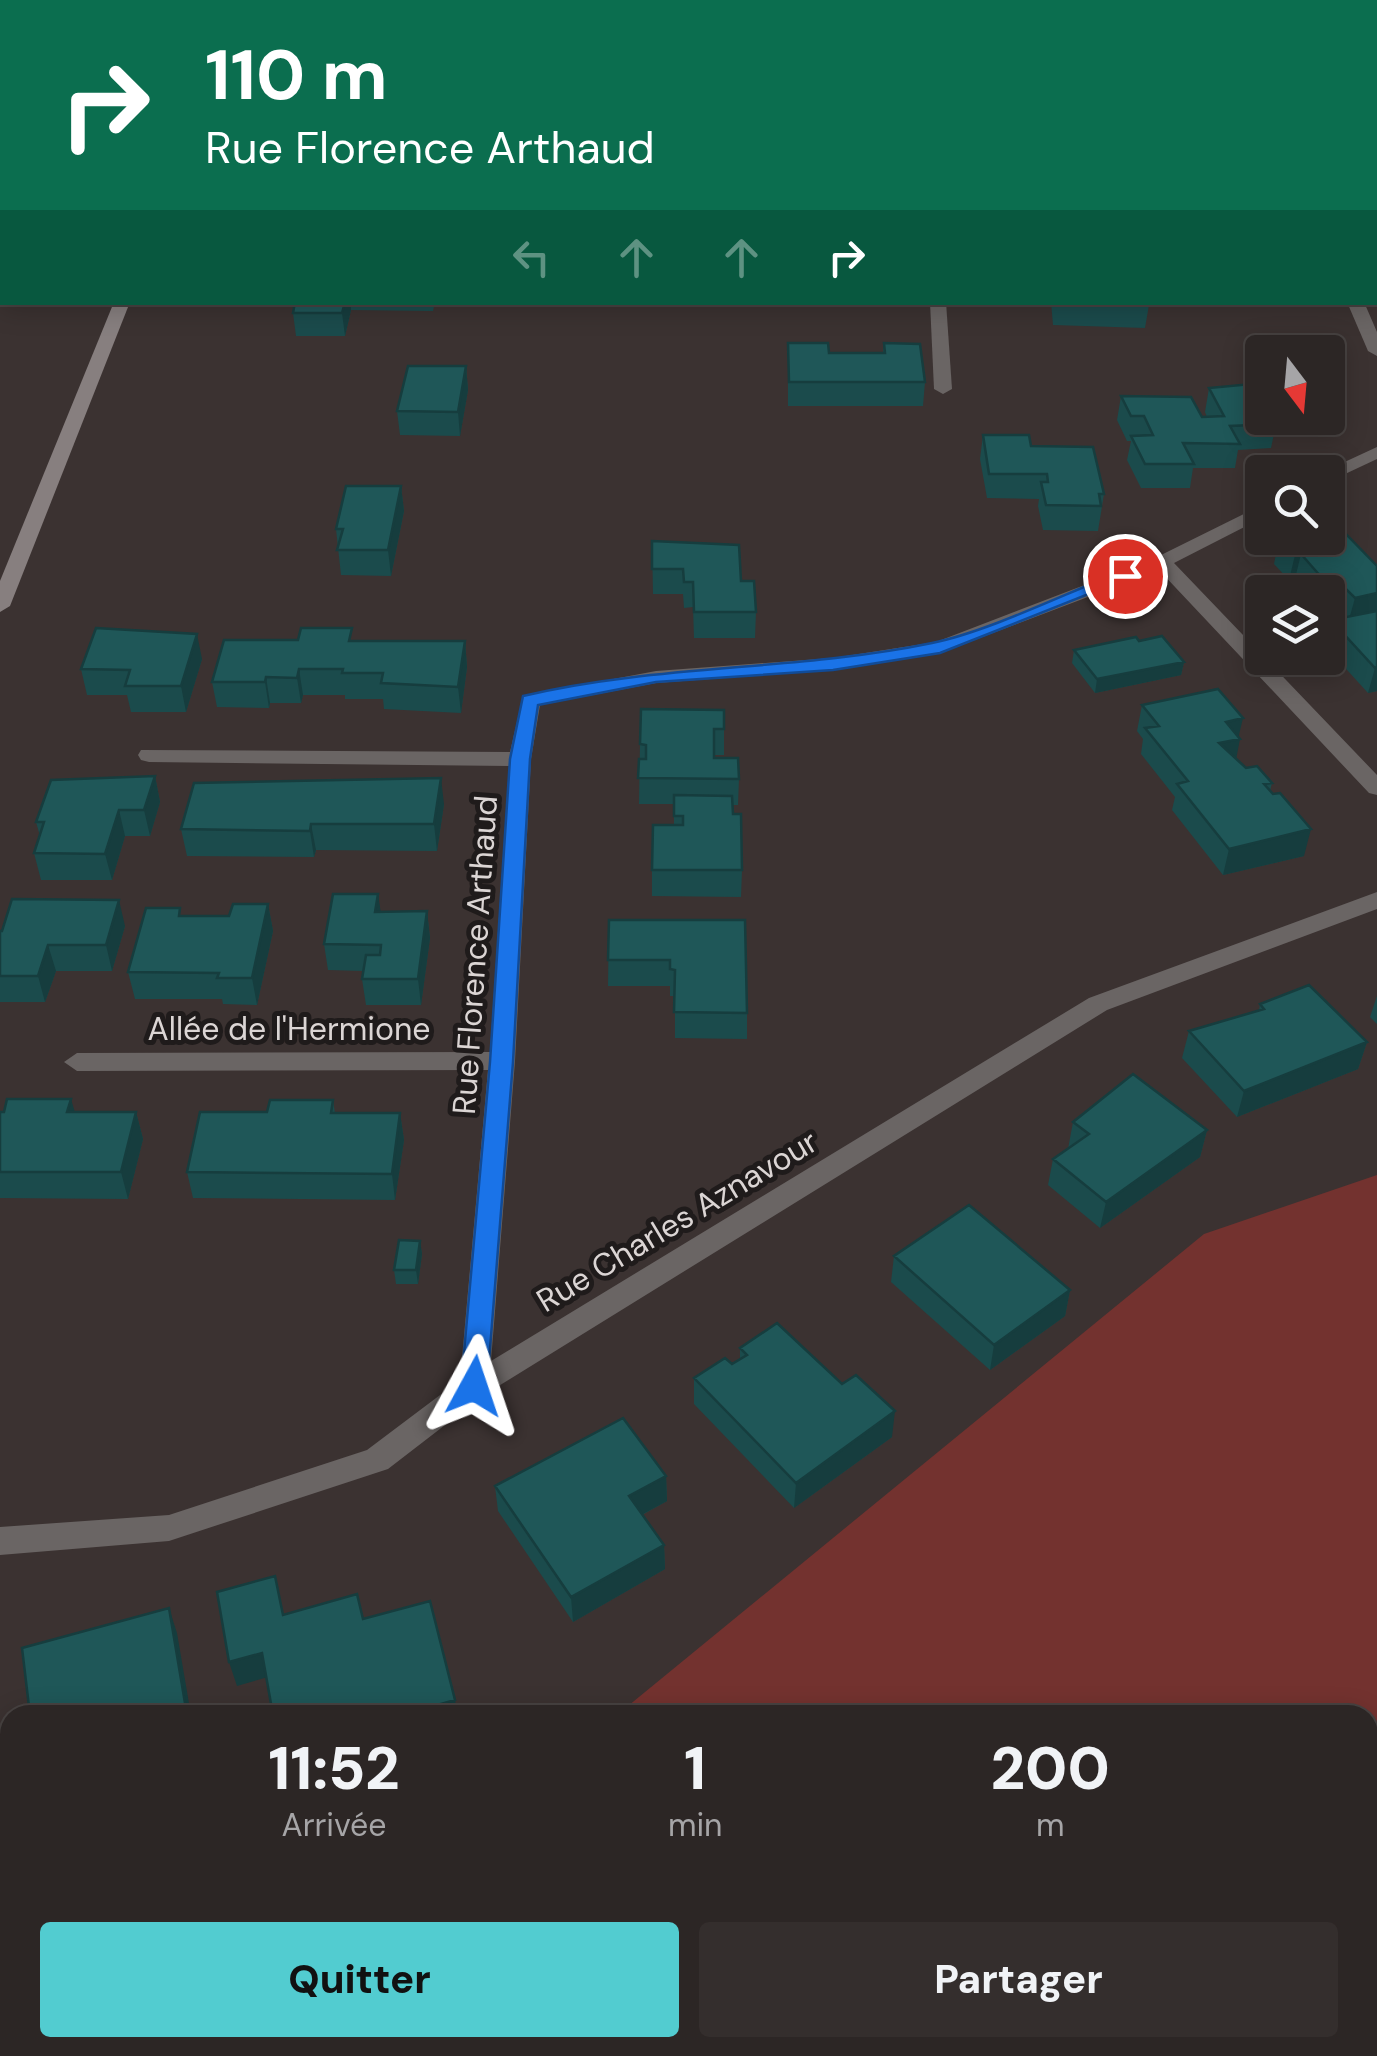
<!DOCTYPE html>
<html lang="fr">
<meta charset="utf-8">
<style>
:root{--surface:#2c2625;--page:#342e2d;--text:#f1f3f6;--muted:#a6a5a7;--line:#484342;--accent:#52ccd0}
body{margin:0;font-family:"DM Sans",sans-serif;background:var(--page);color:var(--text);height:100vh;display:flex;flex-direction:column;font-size:38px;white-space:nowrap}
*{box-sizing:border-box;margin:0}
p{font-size:32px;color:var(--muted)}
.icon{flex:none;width:55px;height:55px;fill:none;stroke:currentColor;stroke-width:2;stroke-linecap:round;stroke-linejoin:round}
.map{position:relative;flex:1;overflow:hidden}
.side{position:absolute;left:0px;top:1705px;width:1378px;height:352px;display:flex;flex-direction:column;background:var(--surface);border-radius:30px 30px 0 0;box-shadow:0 5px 25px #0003,0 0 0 2px var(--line)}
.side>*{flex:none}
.hud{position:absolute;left:0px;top:0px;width:1378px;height:305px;box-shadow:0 5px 25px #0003,0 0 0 2px var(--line);background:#0b6e4f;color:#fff;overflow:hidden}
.needle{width:65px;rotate:164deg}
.controls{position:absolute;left:1245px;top:335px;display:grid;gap:20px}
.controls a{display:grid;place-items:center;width:100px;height:100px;border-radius:10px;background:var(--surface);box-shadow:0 5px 25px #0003,0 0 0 2px var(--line);font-size:50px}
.pin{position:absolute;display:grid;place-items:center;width:85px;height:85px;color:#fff;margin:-42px;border:5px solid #fff;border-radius:50%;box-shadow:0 2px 10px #0007}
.me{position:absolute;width:110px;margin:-55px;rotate:5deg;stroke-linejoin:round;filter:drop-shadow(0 0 8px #0008)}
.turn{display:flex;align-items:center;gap:35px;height:210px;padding:0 40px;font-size:45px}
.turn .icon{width:130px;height:130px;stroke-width:2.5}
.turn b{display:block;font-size:70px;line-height:85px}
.lanes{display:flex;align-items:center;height:95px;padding:0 40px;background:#0003;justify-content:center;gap:50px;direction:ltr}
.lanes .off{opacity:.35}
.eta{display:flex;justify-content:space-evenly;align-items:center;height:170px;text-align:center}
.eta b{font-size:60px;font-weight:800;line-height:70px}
.cta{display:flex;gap:20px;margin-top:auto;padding:20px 40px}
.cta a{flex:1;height:115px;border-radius:10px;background:var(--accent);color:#111;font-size:40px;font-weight:800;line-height:115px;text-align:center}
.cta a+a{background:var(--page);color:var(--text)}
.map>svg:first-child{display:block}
.green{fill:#73322f}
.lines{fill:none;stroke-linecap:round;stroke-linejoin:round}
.lane{fill:#6a6564;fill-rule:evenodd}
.street{fill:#6a6564;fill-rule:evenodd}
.secondary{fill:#877f7f;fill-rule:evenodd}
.wall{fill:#1b4b4c}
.shaded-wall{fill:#163d3e}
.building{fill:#1f5758;stroke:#163d3e;stroke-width:2.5}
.route{fill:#1a73e8;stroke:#114b97;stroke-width:2.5}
.labels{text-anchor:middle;stroke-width:10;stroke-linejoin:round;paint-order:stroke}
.street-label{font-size:32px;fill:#dbd5d4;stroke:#1f1b1b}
</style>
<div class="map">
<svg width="1377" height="2056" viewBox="0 0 1377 2056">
<rect width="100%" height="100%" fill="#3b3231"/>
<path class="green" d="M1377,1175V2056H0V1895L10,1893V2048H1368V1715H617L1204,1234Z"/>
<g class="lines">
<path class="lane" d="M930,302H946L952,389L943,394L934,389Z"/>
<path class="street" d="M521,0H535V2H522Z
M1211,0H1225L1226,2H1213Z
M1375,217H1377V227H1375Z
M1347,302H1364L1377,332V356L1368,351Z
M1377,447V459L1328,482V472H1323Z
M1262,505V518L1174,563L1377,775V795L1369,793L1159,570L940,653L833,670L656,683L540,705L531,759L515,1061L491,1361L1089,998L1377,892V909L1107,1010L484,1395L388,1469L169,1541L0,1555V1527L169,1515L367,1450L460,1380L488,1070L77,1071L64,1062L77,1053L490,1052L509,766L149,762L141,760L138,755L141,750L510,752L523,696L656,671L833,658L936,642L1155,558Z"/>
<path class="secondary" d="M114,302H130L10,606L0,612V581Z"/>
</g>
<path class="wall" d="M1297,0H1377V34H1375V2H1296Z
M0,2H2V44H0Z
M1375,38H1377V155L1375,151Z
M0,118H2V177H0Z
M295,302H435L433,311L351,310L345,336H296L293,313Z
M1051,302H1148L1149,305L1145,328L1053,325Z
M788,343L829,353H883L884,343L925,382L923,406H788Z
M466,366L468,390L460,436L400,435L397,411Z
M1209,388L1262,418H1310L1306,435L1274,434L1271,448L1238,450L1235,468H1193L1190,488H1141L1127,460L1131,441H1127L1117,420L1121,396L1202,417H1207L1205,412Z
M983,435L1031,446L1104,494L1098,531L1043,530L1038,506L1039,499L987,498L980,459Z
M401,486L404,511L391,576L341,575L336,529Z
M1279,539L1377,566V691L1368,693L1328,649V634L1331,620L1344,618L1336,610L1328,612V592H1307L1295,579L1289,580L1274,564Z
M652,541L741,581L756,612L755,638H694L693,607L684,608L683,594H653Z
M353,641H465L467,667L461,713L384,709L383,699H345V695H303L301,703H270L269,708L217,707L212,682Z
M1139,641L1184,662L1181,675L1095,693L1072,663L1074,650Z
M202,659L186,712H131L127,695H87L81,669Z
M1142,705L1238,737L1236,759L1246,768L1272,783L1270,791L1304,856L1223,875L1172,810L1175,797L1141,754L1143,739L1137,731Z
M724,710V755H714V758L739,779L738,805H733L742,870L741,897L652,896V870L674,825V804H639L640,744Z
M155,776L160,802L150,836H125L112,880H41L34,853L40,836L36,822Z
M444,804L437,851L316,850L314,857L187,856L181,829Z
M378,894L380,912L427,911L430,938L421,1005H366L362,979L364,971L328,970L324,944Z
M268,904L273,931L257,1005L223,1004L222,999H135L128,972L182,916H229Z
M609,920L747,1013V1039L675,1038V996H670V986H608Z
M125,926L112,971H56L45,1002H0V931Z
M1377,996V1024L1370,1017Z
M1260,1004L1367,1042L1358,1069L1237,1117L1182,1058L1189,1031L1259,1011Z
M333,1100L335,1113H400L404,1140L395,1200L193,1198L187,1172L267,1112Z
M0,1112H136L143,1139L128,1199L0,1198Z
M1073,1122L1207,1130L1200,1157L1100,1228L1048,1185L1053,1159L1068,1149Z
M420,1241L422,1254L418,1284H396L394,1270Z
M894,1256L1070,1290L1065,1316L990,1370L891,1282Z
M740,1348L892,1437L794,1508L694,1404V1378L732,1364L740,1359Z
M666,1476L667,1501L642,1515L664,1545L665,1569L573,1622L498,1511L495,1486Z"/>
<path class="shaded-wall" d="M345,302H351V310L345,336L342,313Z
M466,366L468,390L460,436L458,412Z
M401,486L404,511L391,576L388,550Z
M1301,554L1295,579L1289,580L1295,555Z
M1342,585L1336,610L1328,612V599L1330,587Z
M1377,593V617L1348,623L1355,598Z
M197,634L202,659L186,712L181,686Z
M465,641L467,667L461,713L458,687Z
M1184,662L1181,675L1095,693L1097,679Z
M1377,667V691L1368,693L1375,668Z
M299,669L303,695L301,703L297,678Z
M266,677L270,703L269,708L265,682Z
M1243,718L1238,739H1240L1235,765L1213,769L1226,722Z
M155,776L160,802L150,836L144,810Z
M441,778L444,804L437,851L434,824Z
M119,810L125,836L112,880L105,854Z
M311,824L316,850L314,857L310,831Z
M1311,829L1304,856L1223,875L1229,849Z
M378,894L382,920L375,912Z
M119,900L125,926L112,971L106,945Z
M268,904L273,931L257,1005L252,978Z
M427,911L430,938L421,1005L418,979Z
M48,945L56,971L45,1002L38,976Z
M1367,1042L1358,1069L1237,1117L1244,1091Z
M71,1099L79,1126L67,1112Z
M136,1112L143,1139L128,1199L121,1172Z
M400,1113L404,1140L395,1200L392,1174Z
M1207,1130L1200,1157L1100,1228L1106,1202Z
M420,1241L422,1254L418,1284L416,1270Z
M1070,1290L1065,1316L990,1370L994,1345Z
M895,1411L892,1437L794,1508L796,1483Z
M666,1476L667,1501L630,1521L629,1496Z
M664,1545L665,1569L573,1622L571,1597Z
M169,1608L177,1633L191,1715H187Z
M262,1653L268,1677L237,1686L229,1662Z
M455,1700L458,1715H402Z
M80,1708L84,1715H54Z"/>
<path class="building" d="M317,0H357L356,2H316Z
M421,0H458L457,2H421Z
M581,0H662V2H580Z
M676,0H725L767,2H676Z
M895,0H952L953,2H895Z
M1297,0H1377V14H1375V2H1299Z
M1375,63H1377V99L1375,98Z
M0,118H2V134H0Z
M295,302H345L342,313H293Z
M1076,302H1148L1149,305Z
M788,343H828L829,353H885L884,343L920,344L925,382H789Z
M408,366H466L458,412L397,411Z
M1262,383V418H1275L1277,424L1230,426L1240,444L1183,443L1194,464H1145L1131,436L1153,435L1144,416H1131L1121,396L1191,397L1202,417L1224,416L1209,388Z
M983,435H1029L1031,446L1093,447L1104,494H1099L1101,506L1046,505L1041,482H1048L1047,474H989Z
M346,486H401L388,550H337L343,529H336Z
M1343,531L1377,566V593L1355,598L1342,585L1330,587L1301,554L1295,555L1279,539L1328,538V533Z
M652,541L739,545L741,581H754L756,612H694L693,582H684L683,569H652Z
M1377,611V667L1375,668L1331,620Z
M96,628L197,634L181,686H125L130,670L81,669Z
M301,628H352L349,641H465L458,687L381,683L383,673H342L343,669H299L297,678L266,677L265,682H212L224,640H298Z
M1162,636L1184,662L1097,679L1074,650L1136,637L1139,641Z
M1218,689L1243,718L1226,722L1240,739L1219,743L1246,768L1257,766L1272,783L1264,784L1273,794L1280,793L1311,829L1229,849L1177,784L1188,781L1145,728L1159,726L1142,705Z
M641,709L724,710V729H714V758H738L739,779L638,778L639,759H646V745L640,744Z
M155,776L144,810H119L105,854L34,853L44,822H36L51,780Z
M441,778L434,824H311L310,831L181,829L194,783Z
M674,795L732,796L733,814H741L742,870H652L653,825H683V816H674Z
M333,894H378L375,912L427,911L418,979H362L366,955H380L381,945L324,944Z
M12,899L119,900L106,945H48L38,976H0V931H2Z
M233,904H268L252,978H217L219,973L128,972L146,908H180L179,916H229Z
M609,920H745L747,1013L674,1012L675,970L670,969V960H608Z
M1309,985L1367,1042L1244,1091L1189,1031L1264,1009L1260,1004Z
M1133,1074L1207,1130L1106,1202L1053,1159L1089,1134L1073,1122Z
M7,1099H71L67,1112H136L121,1172H0V1112H4Z
M270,1100H333L331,1113H400L392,1174L187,1172L200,1112H267Z
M969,1205L1070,1290L994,1345L894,1256Z
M399,1240L420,1241L416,1270H394Z
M777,1323L842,1384L856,1375L895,1411L796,1483L694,1378L725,1358L732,1364L747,1355L740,1348Z
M623,1418L666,1476L629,1496L664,1545L571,1597L495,1486Z
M275,1576L283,1615L357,1594L363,1619L430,1601L455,1700L402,1715H273L262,1653L229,1662L217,1592Z
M169,1608L187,1715H81L80,1708L54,1715H30L22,1648Z"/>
<path class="route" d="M1118,573L1134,576L940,653L833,670L656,682L538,705L530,759L513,1062L487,1386L474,1397L465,1394L461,1386L490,1062L510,759L523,696C658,664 797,671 932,643C987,632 1064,594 1118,573Z"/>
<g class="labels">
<g class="street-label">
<text transform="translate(475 955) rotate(-86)" y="11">Rue Florence Arthaud</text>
<text x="289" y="1040">Allée de l'Hermione</text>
<text transform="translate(677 1221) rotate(-31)" y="11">Rue Charles Aznavour</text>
</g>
</g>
</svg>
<div class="controls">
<a><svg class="needle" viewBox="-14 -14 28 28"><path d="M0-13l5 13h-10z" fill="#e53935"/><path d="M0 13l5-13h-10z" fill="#a6a5a7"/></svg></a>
<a><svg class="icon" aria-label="search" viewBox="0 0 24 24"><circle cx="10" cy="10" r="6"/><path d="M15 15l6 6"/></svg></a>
<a><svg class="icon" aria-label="layers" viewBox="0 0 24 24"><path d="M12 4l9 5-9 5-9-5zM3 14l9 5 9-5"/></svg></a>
</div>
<div class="pin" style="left:1125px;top:576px;background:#d93025"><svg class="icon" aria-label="arrive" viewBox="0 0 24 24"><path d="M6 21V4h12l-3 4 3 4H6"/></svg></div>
<svg class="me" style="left:474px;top:1386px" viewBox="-20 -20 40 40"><path d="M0-17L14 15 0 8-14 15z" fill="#1a73e8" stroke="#fff" stroke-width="4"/></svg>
<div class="hud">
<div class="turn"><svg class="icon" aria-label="right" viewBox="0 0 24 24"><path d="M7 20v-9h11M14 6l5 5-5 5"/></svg><div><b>110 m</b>Rue Florence Arthaud</div></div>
<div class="lanes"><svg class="icon off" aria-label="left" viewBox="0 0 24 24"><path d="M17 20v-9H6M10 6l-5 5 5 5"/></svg><svg class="icon off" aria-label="ahead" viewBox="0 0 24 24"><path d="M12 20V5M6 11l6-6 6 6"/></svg><svg class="icon off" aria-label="ahead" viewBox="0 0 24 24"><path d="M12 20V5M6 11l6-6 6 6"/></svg><svg class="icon" aria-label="right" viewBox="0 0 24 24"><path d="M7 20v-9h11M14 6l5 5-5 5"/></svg></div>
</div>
<section class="side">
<div class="eta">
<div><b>11:52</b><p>Arrivée</p></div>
<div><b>1</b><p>min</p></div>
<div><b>200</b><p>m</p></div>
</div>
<div class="cta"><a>Quitter</a><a>Partager</a></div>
</section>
</div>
